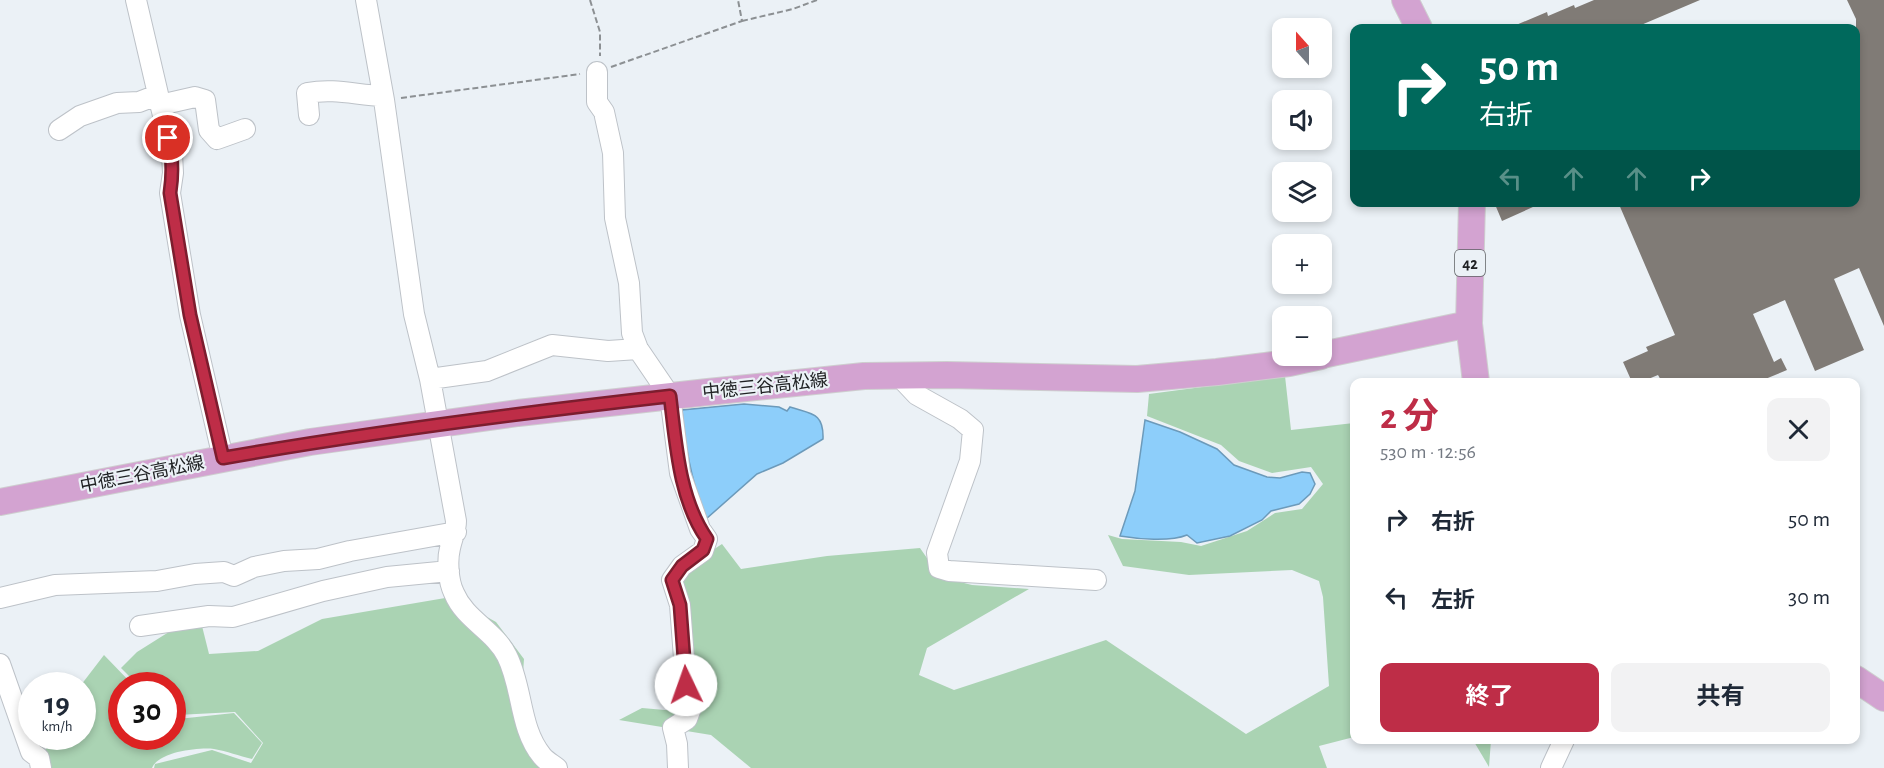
<!DOCTYPE html>
<html lang="ja">
<meta charset="utf-8">
<style>
:root{--surface:#fff;--page:#f2f2f3;--text:#1f2937;--muted:#747a83;--accent:#be2d47}
body{margin:0;font-family:"Alegreya Sans","Noto Sans JP",sans-serif;background:var(--page);color:var(--text);height:100vh;display:flex;flex-direction:column;font-size:22px;white-space:nowrap}
*{box-sizing:border-box;margin:0}
p{font-size:20px;color:var(--muted)}
.icon{flex:none;width:33px;height:33px;fill:none;stroke:currentColor;stroke-width:2;stroke-linecap:round;stroke-linejoin:round}
.map{position:relative;flex:1;overflow:hidden}
.drawer{position:absolute;left:1350px;top:378px;width:510px;height:366px;display:flex;flex-direction:column;background:var(--surface);border-radius:12px;box-shadow:0 3px 9px #0003}
.drawer>*{flex:none}
.top-card{position:absolute;left:1350px;top:24px;width:510px;height:183px;border-radius:12px;box-shadow:0 3px 9px #0003;background:#00695c;color:#fff;overflow:hidden}
.needle{width:39px;rotate:339deg}
.tools{position:absolute;left:1272px;top:18px;display:grid;gap:12px}
.tools a{display:grid;place-items:center;width:60px;height:60px;border-radius:12px;background:var(--surface);box-shadow:0 3px 9px #0003;font-size:30px}
.speed{position:absolute;left:18px;top:672px;display:flex;gap:12px;font-size:30px;font-weight:700;text-align:center}
.speed>*{display:grid;place-content:center;width:78px;height:78px;border-radius:50%;background:var(--surface);box-shadow:0 3px 9px #0003;line-height:1}
.speed small{font-size:15px;font-weight:400}
.speed .limit{border:9px solid #d22;background:#fff;color:#111}
.pin{position:absolute;display:grid;place-items:center;width:51px;height:51px;color:#fff;margin:-26px;border:3px solid #fff;border-radius:50%;box-shadow:0 2px 6px #0007}
.me{position:absolute;width:66px;margin:-33px;rotate:357deg;stroke-linejoin:round;filter:drop-shadow(0 0 4px #0008)}
.turn{display:flex;align-items:center;gap:21px;height:126px;padding:0 30px;font-size:27px}
.turn .icon{width:78px;height:78px;stroke-width:2.5}
.turn b{display:block;font-size:42px;line-height:51px}
.lanes{display:flex;align-items:center;height:57px;padding:0 30px;background:#0003;justify-content:center;gap:30px;direction:ltr}
.lanes .off{opacity:.35}
.round{display:grid;place-items:center;flex:none;width:63px;height:63px;border-radius:12px;background:var(--page)}
.headline{display:flex;align-items:center;justify-content:space-between;height:102px;padding:0 30px}
h1{font-size:36px;font-weight:700;line-height:45px;color:var(--accent)}
.primary-button{display:flex;gap:12px;margin-top:auto;padding:12px 30px}
.primary-button a{flex:1;height:69px;border-radius:12px;background:var(--accent);color:#fff;font-size:24px;font-weight:700;line-height:69px;text-align:center}
.primary-button a+a{background:var(--page);color:var(--text)}
ul{padding:0;list-style:none}
li{display:flex;align-items:center;gap:18px;height:78px;padding:0 30px}
li div{flex:1}
li b{display:block;font-size:22px}
li em{font-style:normal}
.map>svg:first-child{display:block}
.green{fill:#aad3b3}
.water{fill:#8dcefa;stroke:#6c9aba;stroke-width:1.5}
.building{fill:#807b76}
.lines{fill:none;stroke-linecap:round;stroke-linejoin:round}
.minor-casing{stroke:#bdc2c8;stroke-width:22}
.major-casing{stroke:#cececf;stroke-width:28}
.path{stroke:#8c9093;stroke-width:2;stroke-dasharray:6 3;stroke-linecap:butt}
.minor{stroke:#fff;stroke-width:20}
.major{stroke:#d3a3d1;stroke-width:26}
.route-casing{stroke:#7c1d2e;stroke-width:15}
.route{stroke:#be2d47;stroke-width:10}
.labels{text-anchor:middle;stroke-width:4.5;stroke-linejoin:round;paint-order:stroke}
.shield{fill:#ebf1f6;stroke:#5d6063;stroke-width:1.5}
.shield-label{font-size:16px;font-weight:bold;fill:#202224}
.street-label{font-size:18px;fill:#202224;stroke:#ebf1f6}
</style>
<div class="map">
<svg width="1884" height="768" viewBox="0 0 1884 768">
<rect width="100%" height="100%" fill="#ebf1f6"/>
<path class="green" d="M1285,376L1291,430L1354,423V737L1319,746L1327,768H751L711,735L619,720L642,708L688,712L682,570L722,544L741,569L827,556L920,548L940,577L972,585L1029,589L927,648L919,675L954,690L1106,640L1246,734L1329,686L1323,597L1319,581L1292,570L1189,575L1123,566L1108,535L1122,539L1181,542L1201,546L1247,531L1275,513L1302,509L1323,484L1311,467L1272,473L1239,461L1221,445L1147,416L1149,394Z
M451,597L496,622L524,659L521,701L547,768H154L155,764L212,750L251,763L263,743L235,712L177,715L178,719L234,713L262,743L252,759C239,756 227,751 214,749C199,747 158,752 152,768H44L42,753L52,743L54,737L82,736V686L81,685L104,655L133,685L122,686V736H172V686L138,685L121,668L137,652L172,630L201,622L209,654L258,651L322,619Z
M1473,740H1491L1489,767Z"/>
<path class="water" d="M744,404L779,407L787,411L790,407C811,414 824,412 823,439L783,463L757,474L706,519C692,483 685,448 682,410Z
M1145,420L1180,432L1217,449L1234,465L1267,477L1280,478L1302,472L1310,473L1315,484L1310,494L1299,504L1271,511L1262,520L1230,536L1197,543L1187,535C1170,542 1138,539 1120,536L1135,491Z"/>
<path class="building" d="M1594,0H1700L1634,28H1509L1547,12L1548,16L1574,5L1575,8Z
M1847,0H1884V326L1859,268L1834,279L1864,350L1815,371L1785,300L1753,314L1774,362L1781,358L1787,370L1758,382H1662L1658,375L1641,382H1632L1623,362L1648,351L1646,347L1675,335L1618,202H1856V19Z
M1494,202H1544L1502,221Z"/>
<g class="lines">
<g class="minor-casing">
<path id="minor" d="M136,0L172,154L173,173L170,193L190,315L223,458
M366,0L384,100L414,314L430,379L456,521C456,531 452,538 450,548C447,560 448,581 454,593C465,620 495,631 507,656C523,688 519,728 542,756C546,761 552,764 557,768
M597,72V102L604,112L613,153L615,218L629,283L632,333L638,349L670,396L680,473L700,529L707,539L703,551L682,566L672,580L680,605L686,685L691,708L687,719L673,728L677,744L678,768
M160,105L195,97L205,100L209,130L217,139L245,129
M309,115L307,93C335,88 356,95 383,96
M59,130L80,116L117,103L139,102L157,95
M899,376L917,395L960,419L973,430L970,461L937,553L939,568L949,571L1096,580
M430,379L487,371L552,345L608,351L638,349
M0,598L55,585L157,581L195,574L224,572L234,576L254,567L284,561L318,559L350,551L456,532
M140,626L209,616L233,617L323,591L387,577L449,571
M0,664L31,752L39,758L41,768
M1551,768L1564,740"/>
</g>
<g class="major-casing">
<path id="major" d="M1405,0L1419,28
M1472,202L1469,324L1476,382
M1322,355L1469,324
M0,502L310,442L518,413L708,392L864,376L947,375L1137,379L1217,372L1289,363L1321,356
M1856,679L1884,698"/>
</g>
<path class="path" d="M590,0L600,32V56
M742,21L793,9L817,0
M611,67L742,21L738,0
M401,98L580,74"/>
<use href="#minor" class="minor"/>
<use href="#major" class="major"/>
</g>
<g class="lines">
<g class="route-casing">
<path id="route" d="M168,138C173,157 173,173 170,193L190,315L223,458C371,432 520,413 670,396C676,444 679,499 707,539L703,550L682,566L672,580L680,605L686,685"/>
</g>
<use href="#route" class="route"/>
</g>
<g class="labels">
<rect class="shield" x="1455" y="250" width="30" height="26" rx="4.5"/>
<g class="shield-label">
<text x="1470" y="269">42</text>
</g>
<g class="street-label">
<text transform="translate(765 386) rotate(-6)" y="6">中徳三谷高松線</text>
<text transform="translate(142 474) rotate(-11)" y="6">中徳三谷高松線</text>
</g>
</g>
</svg>
<div class="tools">
<a><svg class="needle" viewBox="-14 -14 28 28"><path d="M0-13l5 13h-10z" fill="#e53935"/><path d="M0 13l5-13h-10z" fill="#747a83"/></svg></a>
<a><svg class="icon" aria-label="sound" viewBox="0 0 24 24"><path d="M4 9h4l5-4v14l-5-4H4zM17 9q2 3 0 6"/></svg></a>
<a><svg class="icon" aria-label="layers" viewBox="0 0 24 24"><path d="M12 4l9 5-9 5-9-5zM3 14l9 5 9-5"/></svg></a>
<a>+</a>
<a>−</a>
</div>
<div class="speed"><div>19<small>km/h</small></div><div class="limit">30</div></div>
<div class="pin" style="left:168px;top:138px;background:#d93025"><svg class="icon" aria-label="arrive" viewBox="0 0 24 24"><path d="M6 21V4h12l-3 4 3 4H6"/></svg></div>
<svg class="me" style="left:686px;top:685px" viewBox="-20 -20 40 40"><circle r="19" fill="#fff"/><path d="M0-13L10 11 0 6-10 11z" fill="#be2d47"/></svg>
<div class="top-card">
<div class="turn"><svg class="icon" aria-label="right" viewBox="0 0 24 24"><path d="M7 20v-9h11M14 6l5 5-5 5"/></svg><div><b>50 m</b>右折</div></div>
<div class="lanes"><svg class="icon off" aria-label="left" viewBox="0 0 24 24"><path d="M17 20v-9H6M10 6l-5 5 5 5"/></svg><svg class="icon off" aria-label="ahead" viewBox="0 0 24 24"><path d="M12 20V5M6 11l6-6 6 6"/></svg><svg class="icon off" aria-label="ahead" viewBox="0 0 24 24"><path d="M12 20V5M6 11l6-6 6 6"/></svg><svg class="icon" aria-label="right" viewBox="0 0 24 24"><path d="M7 20v-9h11M14 6l5 5-5 5"/></svg></div>
</div>
<section class="drawer">
<div class="headline"><div><h1>2 分</h1><p>530 m · 12:56</p></div><a class="round"><svg class="icon" aria-label="close" viewBox="0 0 24 24"><path d="M6 6l12 12M18 6L6 18"/></svg></a></div>
<ul>
<li><svg class="icon" aria-label="right" viewBox="0 0 24 24"><path d="M7 20v-9h11M14 6l5 5-5 5"/></svg><div><b>右折</b></div><em>50 m</em></li>
<li><svg class="icon" aria-label="left" viewBox="0 0 24 24"><path d="M17 20v-9H6M10 6l-5 5 5 5"/></svg><div><b>左折</b></div><em>30 m</em></li>
</ul>
<div class="primary-button"><a>終了</a><a>共有</a></div>
</section>
</div>
